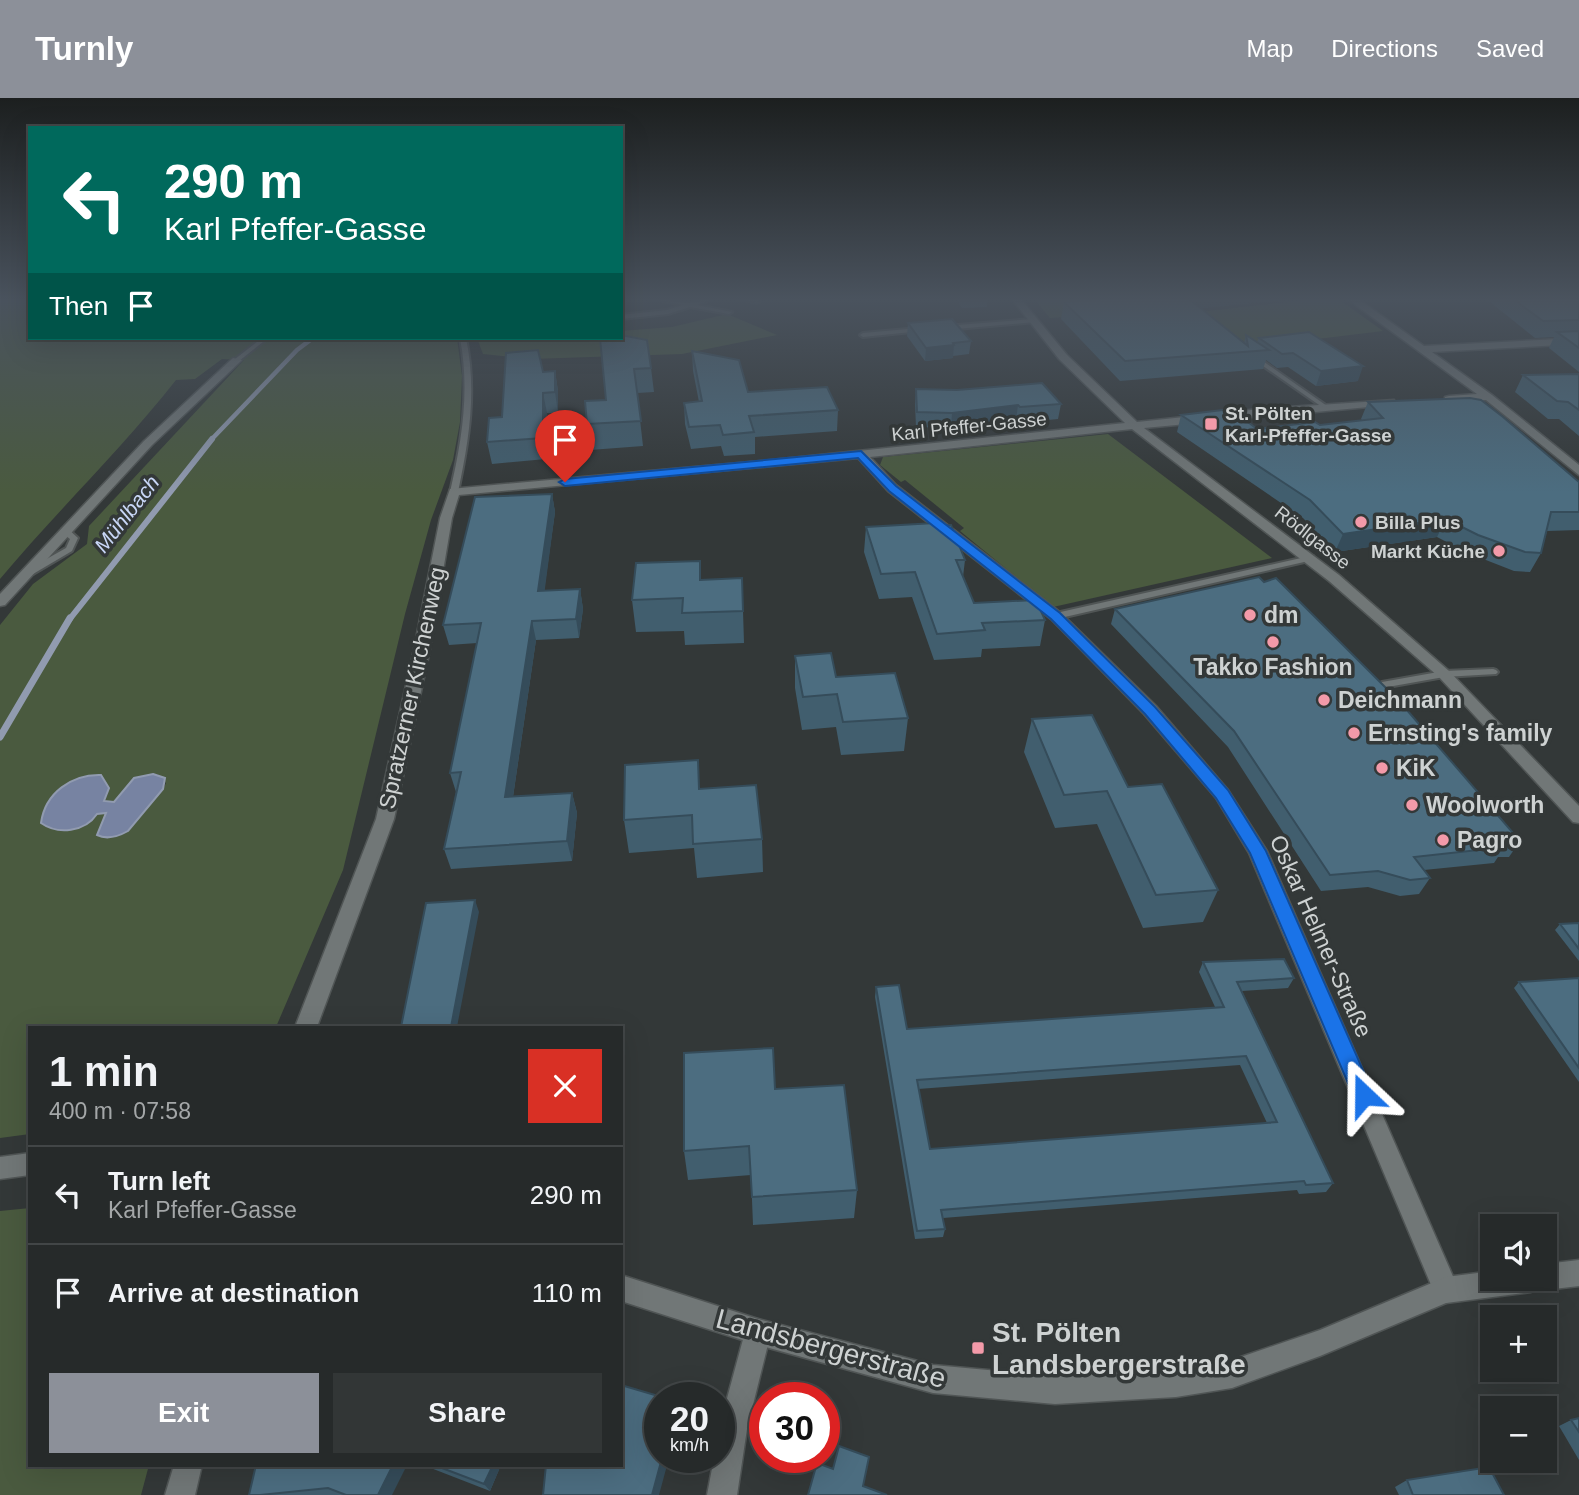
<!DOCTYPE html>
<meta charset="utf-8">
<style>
:root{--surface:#262a2a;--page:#323636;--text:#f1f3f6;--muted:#a4a7a8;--line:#424647;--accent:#8c9099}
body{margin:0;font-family:Helvetica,sans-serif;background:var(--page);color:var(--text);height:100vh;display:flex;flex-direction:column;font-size:26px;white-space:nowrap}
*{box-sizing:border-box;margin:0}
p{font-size:23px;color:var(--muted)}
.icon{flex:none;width:38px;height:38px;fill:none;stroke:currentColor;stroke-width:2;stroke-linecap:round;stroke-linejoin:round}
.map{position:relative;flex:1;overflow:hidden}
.drawer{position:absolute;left:28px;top:928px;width:595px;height:441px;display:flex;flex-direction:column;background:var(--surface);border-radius:0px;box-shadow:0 7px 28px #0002,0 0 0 2px var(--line)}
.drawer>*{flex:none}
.hud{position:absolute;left:28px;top:28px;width:595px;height:214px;border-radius:0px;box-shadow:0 7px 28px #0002,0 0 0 2px var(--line);background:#00695c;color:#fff;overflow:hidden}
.buttons{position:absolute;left:1480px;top:1116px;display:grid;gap:14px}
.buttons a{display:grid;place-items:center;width:77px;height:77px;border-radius:0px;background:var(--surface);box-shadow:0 7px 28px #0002,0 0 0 2px var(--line);font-size:35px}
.speed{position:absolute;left:644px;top:1284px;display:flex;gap:14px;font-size:35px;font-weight:700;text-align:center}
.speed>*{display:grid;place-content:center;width:91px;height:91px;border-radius:50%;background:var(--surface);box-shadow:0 7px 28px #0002,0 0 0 2px var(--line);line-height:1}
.speed small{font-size:18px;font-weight:400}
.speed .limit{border:10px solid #d22;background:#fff;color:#111}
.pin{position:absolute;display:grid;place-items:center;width:60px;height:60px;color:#fff;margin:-72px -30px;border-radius:50% 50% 50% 0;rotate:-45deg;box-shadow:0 0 7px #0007}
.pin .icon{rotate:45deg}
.me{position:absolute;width:77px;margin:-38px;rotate:337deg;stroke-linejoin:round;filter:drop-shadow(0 0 5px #0008)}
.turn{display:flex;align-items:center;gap:24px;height:147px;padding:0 21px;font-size:32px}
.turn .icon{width:91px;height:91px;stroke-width:2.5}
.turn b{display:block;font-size:49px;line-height:60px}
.then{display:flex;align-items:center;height:66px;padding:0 21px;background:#0003;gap:14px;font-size:26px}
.round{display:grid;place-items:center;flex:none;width:74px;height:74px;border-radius:0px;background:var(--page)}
.overview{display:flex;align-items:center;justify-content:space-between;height:119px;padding:0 21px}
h1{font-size:42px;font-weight:800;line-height:52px}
.button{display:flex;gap:14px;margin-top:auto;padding:14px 21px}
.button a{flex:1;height:80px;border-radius:0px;background:var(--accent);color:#fff;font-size:28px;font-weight:800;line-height:80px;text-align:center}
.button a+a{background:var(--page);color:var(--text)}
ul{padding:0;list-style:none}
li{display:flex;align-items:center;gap:21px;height:98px;padding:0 21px;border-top:2px solid var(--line)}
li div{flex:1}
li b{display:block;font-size:26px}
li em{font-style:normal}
header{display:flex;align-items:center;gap:42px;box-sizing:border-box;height:98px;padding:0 35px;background:var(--accent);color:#fff}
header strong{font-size:33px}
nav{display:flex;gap:38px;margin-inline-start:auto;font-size:24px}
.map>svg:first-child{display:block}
.green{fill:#4a5a3f;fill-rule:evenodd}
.water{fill:#7783a2;stroke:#919bb0;stroke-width:2}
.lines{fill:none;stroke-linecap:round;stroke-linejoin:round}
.stream-far2{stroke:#919bb0;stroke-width:4.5}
.stream-far1{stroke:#919bb0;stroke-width:6}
.stream{stroke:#919bb0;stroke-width:7}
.service-casing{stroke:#505555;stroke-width:4}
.minor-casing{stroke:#505555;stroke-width:3}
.tertiary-casing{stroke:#505555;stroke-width:3}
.service{fill:#717777;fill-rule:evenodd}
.minor{fill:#717777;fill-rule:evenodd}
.tertiary{fill:#717777;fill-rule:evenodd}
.wall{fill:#415e6e;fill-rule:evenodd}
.shaded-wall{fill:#354c5a}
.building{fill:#4c6d80;stroke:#354c5a;stroke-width:2;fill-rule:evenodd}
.route{fill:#1a73e8;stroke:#114b97;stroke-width:2}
.poi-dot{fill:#f39aa9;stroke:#333838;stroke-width:2.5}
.labels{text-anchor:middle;stroke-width:7;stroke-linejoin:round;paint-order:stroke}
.far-poi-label{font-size:19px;font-weight:bold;fill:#ced2d2;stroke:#333838;text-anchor:start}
.far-street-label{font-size:19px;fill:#ced2d2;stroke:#333838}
.far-water-label{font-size:21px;font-style:italic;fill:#c9d7f7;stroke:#333838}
.poi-label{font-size:23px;font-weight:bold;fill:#ced2d2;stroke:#333838;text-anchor:start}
.street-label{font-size:23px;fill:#ced2d2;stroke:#333838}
.near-poi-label{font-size:28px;font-weight:bold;fill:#ced2d2;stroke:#333838;text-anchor:start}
.near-street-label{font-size:28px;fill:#ced2d2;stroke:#333838}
</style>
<header>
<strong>Turnly</strong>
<nav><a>Map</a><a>Directions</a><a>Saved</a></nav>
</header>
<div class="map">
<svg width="1579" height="1397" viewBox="0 0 1579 1397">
<rect width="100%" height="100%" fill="#333838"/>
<path class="green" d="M0,200H30V240H457L462,278L460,324L453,362L431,422L405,516L343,772L276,929H30V1036L0,1040V527L33,486L87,446L89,428L244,262L222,261L195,281L176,282C121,352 57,413 0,481ZM153,676H157L166,685L163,691L128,733C119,738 107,742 97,737L106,715L97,716C85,734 58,737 41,725C45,695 72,676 101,677L108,695L104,703L114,704L134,680Z
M1033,200H1161L1177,211L1050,220Z
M1323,200H1337L1383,233L1252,249L1199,214Z
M727,216L777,237L682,256L531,261L483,256L477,240H621V233L672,229Z
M1108,336L1272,460L1053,509L960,433L964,430L905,382L901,384L880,367L883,359Z
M30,1110V1367H149L141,1397H0V1113Z"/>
<path class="water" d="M153,676L165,680L163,691L128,733C119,738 107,742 97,737L106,715L97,716C85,734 58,737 41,725C45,695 72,676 101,677L109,690L104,703L114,704L134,680Z"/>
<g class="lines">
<path class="stream-far2" d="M210,343L297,252L313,240"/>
<path class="stream-far1" d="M69,522L212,341"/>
<path class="stream" d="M0,639L70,520"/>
<g class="service-casing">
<path id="service" d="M648,200C662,199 677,206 691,205C699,204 706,200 715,200L697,207L732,214L729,216L690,209L668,216L621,221V217L667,212L683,207Z
M737,200H748L760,203L757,205Z
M1033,221L1035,222V224L945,232L942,230L945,228Z
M919,230L921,231V233L863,239L860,237L863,235Z
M262,240H268L239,263H235V261Z
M460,240H466C477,293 469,342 458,394L454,396L450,394C462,342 470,293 460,240Z
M1253,259H1257L1327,308L1322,309L1253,261Z
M62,431H68L78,440L72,453L33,476H27V472L66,450L70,441L62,435Z
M1310,458H1313V462L1056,521L1052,518L1056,515Z
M1493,571L1496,572L1498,574L1496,576L1444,579L1382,590L1377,587L1382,584L1444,573Z"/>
</g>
<g class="minor-casing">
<path id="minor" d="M1011,200H1020L1067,257L1137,324L1260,311L1394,302V306L1390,307L1144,330L1339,477L1449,573L1579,708V725L1573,724L1439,579L1329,483L1132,331L870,359L896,387L1061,515L1156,608L1228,692L1267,753L1455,1183L1459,1192L1455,1201L1446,1205L1437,1201L1249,755L1216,700L1144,616L1051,521L888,393L858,360L459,397L452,420L429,556L394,721L317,929H295L376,721L413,556L440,420L450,391L772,362L1125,325L1059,261Z
M1346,200H1357L1424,248L1579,240V246L1432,254L1492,297L1579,367V377L1486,302L1445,303V299L1449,298L1477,296Z
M233,260L242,262L152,347L5,507L0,508V496L144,343Z
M758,1221L767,1225L771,1234L747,1331L737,1397H707L714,1360H719V1330L745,1234L749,1225Z
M174,1367H202L195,1397H165Z"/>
</g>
<g class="tertiary-casing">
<path id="tertiary" d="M30,1055V1077L0,1081V1059Z
M1579,1162V1188L1545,1192L1540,1190L1531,1194L1446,1205L1320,1258L1232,1290L1176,1299L1055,1306L933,1295L758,1247L621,1203V1177L758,1221L933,1267L1055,1278L1176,1271L1232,1262L1320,1232L1446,1179L1493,1173V1181H1545V1166Z"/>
</g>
<use href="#service" class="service"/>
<use href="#minor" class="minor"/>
<use href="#tertiary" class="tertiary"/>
</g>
<path class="wall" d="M956,200H987V209L962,210Z
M1117,200H1303L1201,210L1244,245L1246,237L1257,244L1259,240L1358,283L1316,288L1288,269L1277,270L1266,262L1263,271L1120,283L1061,221L1064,204Z
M1485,200H1579V274L1549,250L1554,239L1535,240Z
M908,225L971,243L969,256L953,258V260L925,263L907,238Z
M600,240L651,270L654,294L637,295L643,348L590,352L587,326L606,302Z
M692,253L748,294L838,312L837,333L755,339V356L724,358L721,348L691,351L685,326L684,305L699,304L693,273Z
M555,273L558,293V315H547L546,361L492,366L487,344L502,319L543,274Z
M1579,276V338L1559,321H1548L1515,294L1523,277Z
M916,291L1061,306L1058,321L1018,325L1016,322L951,330L916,329L915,306Z
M1368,304L1579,384V432L1547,433L1541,455L1530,474L1514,473L1468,455L1437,439L1335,454L1303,420L1177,334L1181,317L1257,331L1320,327L1362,322L1361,321Z
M552,396L555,414L544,493L580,491L583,511L579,540L536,542L513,699L572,695L577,715L572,763L451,771L444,751L456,694L450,675L477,545L449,547L443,527Z
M936,428L965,462L963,479L974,505L1045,522L1040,548L982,551L981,559L934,562L912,499L879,501L864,454L866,429Z
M700,463L701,482L742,480L744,545L685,547L684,533L636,534L632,502Z
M1115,511L1520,743L1509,759H1498L1494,765L1424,772L1430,780L1419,796L1400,798L1368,789L1321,793L1228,649L1111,526Z
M795,558L836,579L908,620L904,653L841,657L836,629L802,632L795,590Z
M1032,621L1128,689L1218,792L1203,824L1143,830L1097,726L1055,730L1024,654Z
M700,691L762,741L763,774L697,780L694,750L629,755L624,722Z
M1579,825V863L1555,832L1560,826Z
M1203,864L1294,880L1288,890L1242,893L1333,1085L1326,1094L1299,1096L1297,1092L943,1120L945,1131L943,1139L915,1141L875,899L876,889L907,931L1215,909L1199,874ZM1240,967L1267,1025L930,1051L918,991Z
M1579,880V984L1514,890L1519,884Z
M775,991L857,1092L854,1120L753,1127L751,1077L688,1082L684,1053Z
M1579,1320V1362L1559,1328L1571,1322Z
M256,1367L392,1397H249Z
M423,1367H501L490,1393Z
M1407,1382L1504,1397H1399L1395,1389Z"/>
<path class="shaded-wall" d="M1197,200H1303L1194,211Z
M954,247L953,260L925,263L926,250Z
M1363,268L1358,283L1316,288L1321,273Z
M555,273L558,293V315L555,294Z
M543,295L547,315L546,361L543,340Z
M1018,307L1016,322L951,330L952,315Z
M552,396L555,414L542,513L538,493Z
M1446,421L1437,439L1335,454L1343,436Z
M580,491L583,511L579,540L576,521Z
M532,523L536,542L510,719L505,699Z
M572,695L577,715L572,763L567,743Z
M475,802L479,814L457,929H451Z
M662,1360H669L659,1397H652Z
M393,1367H407L392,1397H378Z
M493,1367H501L490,1393L484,1386Z"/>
<path class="building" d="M1117,200H1188L1248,248L1246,237L1269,252L1125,263L1064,204Z
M1512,200H1579V222L1543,223Z
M952,221L971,243L953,245L954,247L926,250L908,225Z
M1579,233V250L1557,234Z
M1309,234L1363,268L1321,273L1293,255L1282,256L1259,240Z
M621,237L647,242L651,270L634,271L641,323L587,326L585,303L606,302L600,240H621Z
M538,252L543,274L555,273V294L543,295V340L487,344L489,320L502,319L506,255Z
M692,253L739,262L748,294L827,289L838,312L749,318L754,334L723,337L720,327L689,329L684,305L702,303Z
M1579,276V312L1568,304L1557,303L1523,277Z
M1042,285L1061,306L1020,309L1018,307L952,315L917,314L916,291L957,292Z
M1470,300L1481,302L1503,319L1579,384V414H1551L1541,455L1525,454L1478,437L1446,421L1343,436L1310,402L1181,317L1231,311L1257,331L1315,324L1320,327L1383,320L1368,304Z
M552,396L538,493L580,491L576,521L532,523L505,699L572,695L567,743L444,751L461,674L450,675L481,525L443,527L475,399Z
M935,425L936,428L951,427L965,462H956L974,505L1036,502L1045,522L982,525L985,532L937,536L915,474L881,476L866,429Z
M700,463V482L742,480L743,513L682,515L683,500L632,502L636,465Z
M1259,479L1264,484L1276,480L1400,604L1520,743H1501L1506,749L1414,759L1430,780L1410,782L1378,773L1330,777L1234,633L1115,511Z
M831,555L836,579L895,575L908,620L843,624L837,596L803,599L795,558Z
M1092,617L1128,689L1162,686L1218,792L1156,797L1107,693L1064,697L1032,621Z
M698,662L699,691L756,687L762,741L693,746L692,717L624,722L625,667Z
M475,802L451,929H401L426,805Z
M1579,825V851L1560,826Z
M1284,861L1294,880L1237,884L1333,1085L1306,1087L1304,1083L941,1112L945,1131L917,1133L876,889L899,887L907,931L1224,909L1203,864ZM1246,958L1277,1024L930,1051L917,982Z
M1579,880V970L1519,884Z
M773,950L775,991L844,987L857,1092L752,1099L749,1048L684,1053V955Z
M621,1287L665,1300H660V1360H662L652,1397H543L546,1367H621Z
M1579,1320V1334L1571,1322Z
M839,1348L869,1359L863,1388L887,1397H808L817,1365L833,1371Z
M256,1367H393L378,1397H346L328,1390L260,1397H249Z
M434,1367H493L484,1386Z
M1489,1369L1504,1397H1413L1407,1382Z"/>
<linearGradient id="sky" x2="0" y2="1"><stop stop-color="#1c1f1f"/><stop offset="0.51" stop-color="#4a535e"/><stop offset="1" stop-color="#4a535e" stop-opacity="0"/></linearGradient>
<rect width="1579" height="395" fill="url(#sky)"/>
<path class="route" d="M861,353L896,388L1060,515L1155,609L1228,692L1266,753L1374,997L1371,1004L1364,1007L1356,1004L1250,755L1216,700L1145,616L1051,521L889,393L858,360L565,388L559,384L565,381Z"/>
<g class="poi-dot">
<rect x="1204" y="319" width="14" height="14" rx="3.5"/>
<circle cx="1361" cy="424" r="7"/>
<circle cx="1499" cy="453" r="7"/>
<circle cx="1250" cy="517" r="7"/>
<circle cx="1273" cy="544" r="7"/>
<circle cx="1324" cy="602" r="7"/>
<circle cx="1354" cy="635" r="7"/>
<circle cx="1382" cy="670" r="7"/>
<circle cx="1412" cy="707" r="7"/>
<circle cx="1443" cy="742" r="7"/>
<rect x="971" y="1243" width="14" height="14" rx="3.5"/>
</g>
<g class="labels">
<g class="far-poi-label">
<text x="1225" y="322">St. Pölten<tspan x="1225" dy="22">Karl-Pfeffer-Gasse</tspan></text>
<text x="1375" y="431">Billa Plus</text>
<text x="1485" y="460" text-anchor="end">Markt Küche</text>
</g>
<g class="far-street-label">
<text transform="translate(969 328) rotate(-6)" y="7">Karl Pfeffer-Gasse</text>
<text transform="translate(1313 439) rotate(38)" y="7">Rödlgasse</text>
</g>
<g class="far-water-label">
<text transform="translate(127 416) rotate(-52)" y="7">Mühlbach</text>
</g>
<g class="poi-label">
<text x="1264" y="525">dm</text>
<text x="1273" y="577" text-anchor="middle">Takko Fashion</text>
<text x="1338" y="610">Deichmann</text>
<text x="1368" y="643">Ernsting's family</text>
<text x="1396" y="678">KiK</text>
<text x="1426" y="715">Woolworth</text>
<text x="1457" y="750">Pagro</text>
</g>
<g class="street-label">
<text transform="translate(412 590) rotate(-78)" y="8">Spratzerner Kirchenweg</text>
<text transform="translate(1321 838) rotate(66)" y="8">Oskar Helmer-Straße</text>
</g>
<g class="near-poi-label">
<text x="992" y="1244">St. Pölten<tspan x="992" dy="32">Landsbergerstraße</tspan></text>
</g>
<g class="near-street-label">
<text transform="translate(831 1250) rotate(15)" y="10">Landsbergerstraße</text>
</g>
</g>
</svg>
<div class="buttons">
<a><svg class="icon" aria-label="sound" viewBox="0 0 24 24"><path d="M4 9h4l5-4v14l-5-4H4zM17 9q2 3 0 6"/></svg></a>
<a>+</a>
<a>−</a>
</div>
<div class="speed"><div>20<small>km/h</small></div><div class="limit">30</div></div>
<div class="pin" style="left:565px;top:384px;background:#d93025"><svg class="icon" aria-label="arrive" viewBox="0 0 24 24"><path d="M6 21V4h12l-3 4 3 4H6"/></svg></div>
<svg class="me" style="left:1364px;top:997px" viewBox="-20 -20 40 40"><path d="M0-17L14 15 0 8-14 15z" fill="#1a73e8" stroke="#fff" stroke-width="4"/></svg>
<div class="hud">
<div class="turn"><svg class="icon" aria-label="left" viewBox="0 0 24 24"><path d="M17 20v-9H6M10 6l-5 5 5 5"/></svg><div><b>290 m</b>Karl Pfeffer-Gasse</div></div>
<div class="then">Then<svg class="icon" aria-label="arrive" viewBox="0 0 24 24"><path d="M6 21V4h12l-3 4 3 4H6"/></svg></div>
</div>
<section class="drawer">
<div class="overview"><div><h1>1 min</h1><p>400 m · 07:58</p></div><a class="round" style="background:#d93025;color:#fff"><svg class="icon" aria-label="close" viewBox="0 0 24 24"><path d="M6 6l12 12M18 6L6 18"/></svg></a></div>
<ul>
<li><svg class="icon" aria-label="left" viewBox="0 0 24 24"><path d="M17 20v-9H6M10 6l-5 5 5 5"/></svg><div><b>Turn left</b><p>Karl Pfeffer-Gasse</p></div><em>290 m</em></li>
<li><svg class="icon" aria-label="arrive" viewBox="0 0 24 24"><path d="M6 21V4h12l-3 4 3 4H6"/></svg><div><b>Arrive at destination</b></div><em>110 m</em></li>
</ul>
<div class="button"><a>Exit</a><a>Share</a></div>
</section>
</div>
